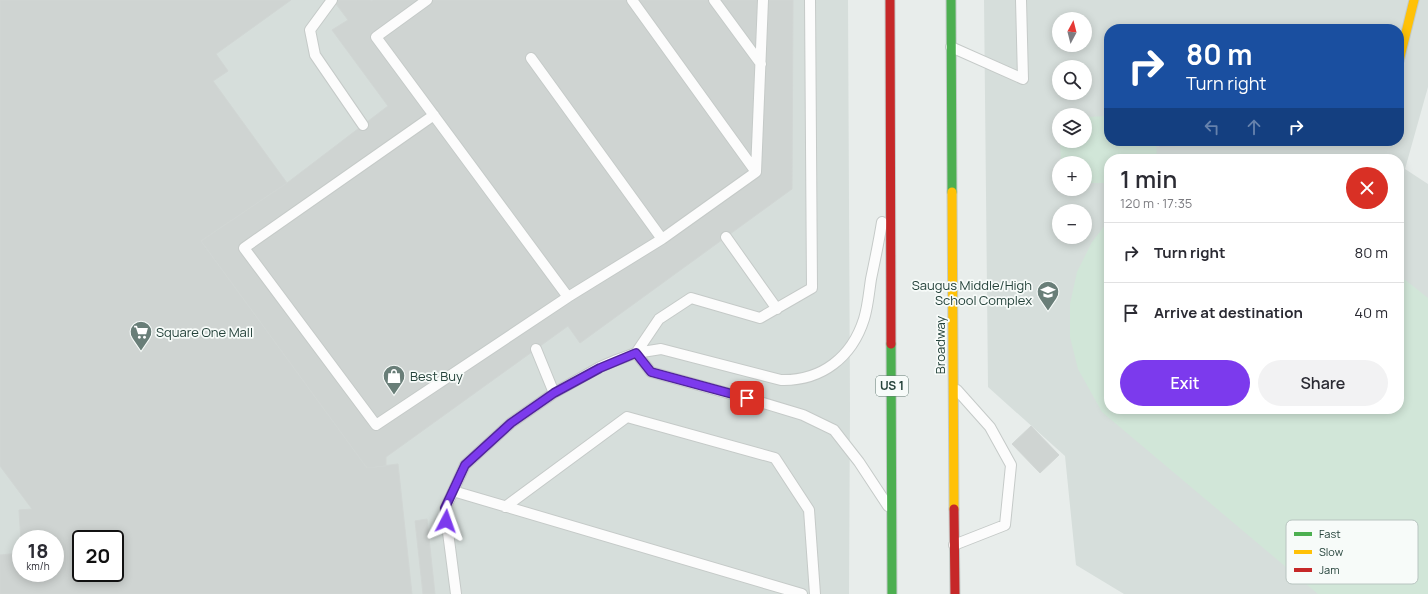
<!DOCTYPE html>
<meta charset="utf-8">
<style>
:root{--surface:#fff;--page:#f2f2f3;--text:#2b2b33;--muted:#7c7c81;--line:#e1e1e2;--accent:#7c3aed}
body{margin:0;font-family:Manrope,sans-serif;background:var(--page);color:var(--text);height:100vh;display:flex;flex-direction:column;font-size:15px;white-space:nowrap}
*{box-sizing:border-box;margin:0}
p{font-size:13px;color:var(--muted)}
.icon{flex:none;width:22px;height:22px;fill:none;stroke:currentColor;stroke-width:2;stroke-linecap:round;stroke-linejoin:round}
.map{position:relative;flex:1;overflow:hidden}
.details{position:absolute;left:1104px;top:154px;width:300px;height:260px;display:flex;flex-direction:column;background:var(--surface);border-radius:16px;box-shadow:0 2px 10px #0003}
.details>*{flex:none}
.banner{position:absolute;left:1104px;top:24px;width:300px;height:122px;border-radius:16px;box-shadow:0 2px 10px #0003;background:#1a4fa0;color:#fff;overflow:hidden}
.needle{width:26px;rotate:7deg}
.controls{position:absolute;left:1052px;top:12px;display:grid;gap:8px}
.controls a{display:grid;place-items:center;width:40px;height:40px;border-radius:50%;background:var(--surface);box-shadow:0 2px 10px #0003;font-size:20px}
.speed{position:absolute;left:12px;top:530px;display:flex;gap:8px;font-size:20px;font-weight:700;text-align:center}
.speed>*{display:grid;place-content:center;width:52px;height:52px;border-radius:50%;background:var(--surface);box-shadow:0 2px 10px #0003;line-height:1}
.speed small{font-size:10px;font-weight:400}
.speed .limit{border:2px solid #111;border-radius:6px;background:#fff;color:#111}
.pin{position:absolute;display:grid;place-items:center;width:34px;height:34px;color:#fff;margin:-17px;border-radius:8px;box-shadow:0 2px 6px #0006}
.me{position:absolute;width:44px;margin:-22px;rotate:4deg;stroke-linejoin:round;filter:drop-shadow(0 0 3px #0008)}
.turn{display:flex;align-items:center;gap:14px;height:84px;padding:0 16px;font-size:18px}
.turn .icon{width:52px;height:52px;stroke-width:2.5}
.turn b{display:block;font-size:28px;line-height:34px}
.lanes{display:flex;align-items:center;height:38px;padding:0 16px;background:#0003;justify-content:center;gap:20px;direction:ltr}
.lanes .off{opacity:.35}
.round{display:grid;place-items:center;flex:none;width:42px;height:42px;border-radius:21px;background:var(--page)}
.head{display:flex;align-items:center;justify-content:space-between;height:68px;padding:0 16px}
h1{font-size:24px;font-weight:600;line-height:30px}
.action{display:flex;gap:8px;margin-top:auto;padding:8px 16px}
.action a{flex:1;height:46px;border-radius:24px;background:var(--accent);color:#fff;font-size:16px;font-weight:600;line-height:46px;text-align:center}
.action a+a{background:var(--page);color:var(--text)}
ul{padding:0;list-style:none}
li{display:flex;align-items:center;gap:12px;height:60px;padding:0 16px;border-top:1px solid var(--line)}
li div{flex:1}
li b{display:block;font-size:15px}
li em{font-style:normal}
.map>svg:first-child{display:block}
.built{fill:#d6dedb;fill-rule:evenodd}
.green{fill:#d1e6d8}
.building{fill:#cfd4d2;stroke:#d1d6d4;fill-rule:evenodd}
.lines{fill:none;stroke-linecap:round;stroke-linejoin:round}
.lane-casing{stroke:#c5cac8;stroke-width:12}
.fast-casing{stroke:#c3cbc8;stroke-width:11}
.slow-casing{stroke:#c3cbc8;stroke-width:11}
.jam-casing{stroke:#c3cbc8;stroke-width:11}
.lane{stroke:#fcfcfc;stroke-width:10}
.fast{stroke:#4caf50;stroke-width:9}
.slow{stroke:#ffc107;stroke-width:9}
.jam{stroke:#c62828;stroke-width:9}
.route-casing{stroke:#51269a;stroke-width:10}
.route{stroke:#7c3aed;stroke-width:7}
.labels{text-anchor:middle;stroke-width:3.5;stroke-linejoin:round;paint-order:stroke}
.shield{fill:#f7fbf9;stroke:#637a73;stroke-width:1}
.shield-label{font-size:12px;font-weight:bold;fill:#24423a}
.poi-label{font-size:13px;fill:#24423a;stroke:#f7fbf9;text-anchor:start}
.street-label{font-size:13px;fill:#24423a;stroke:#f7fbf9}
.key{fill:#f7fbf9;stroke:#b8c4c0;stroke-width:1}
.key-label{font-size:11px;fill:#24423a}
</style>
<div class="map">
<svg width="1428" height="594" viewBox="0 0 1428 594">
<rect width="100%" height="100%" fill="#e8edeb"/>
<path class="built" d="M0,0H848L850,407L849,594H0ZM21,539H55V573H21ZM81,539H115V573H81Z
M984,0H1428V87L1405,169L1428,184V594H1124L1076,565L1065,456L988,387ZM1059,19H1085V45H1059ZM1109,29H1399V141H1109ZM1059,67H1085V93H1059ZM1059,115H1085V141H1059ZM1109,159H1399V409H1109ZM1059,163H1085V189H1059ZM1059,211H1085V237H1059Z"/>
<path class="green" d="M1109,116V141H1156L1157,159H1109V183H1085V163H1061L1060,141H1085V117Z
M1109,220V409H1399V275L1428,298V594H1318L1102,412L1078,369L1070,337V304L1077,272L1092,242Z"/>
<path class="building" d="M0,0H291L216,54L228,71L213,81L287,183L201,241L367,468L398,464L412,594H0V555L21,553V573H55V539H21V541L19,510L32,509L0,466ZM81,539H115V573H81Z
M333,0H370L371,1L373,0H793L792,189L580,343L568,326L386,457V466L367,468L201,241L287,183L388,106L332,30L348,20Z
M1159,141H1281V143L1159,146Z
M1031,426L1059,455L1040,473L1012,444Z
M427,519L435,594H423L415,521Z"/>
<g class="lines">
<g class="lane-casing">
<path id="lane" d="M332,0L310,30L315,55L363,125
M427,0L376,37L568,297L662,239L756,172L763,0
M632,0L756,172
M714,0L761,64
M951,47L1023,79L1021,0
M531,58L662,239
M434,115L244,248L376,425L568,297
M726,237L777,309
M536,349L554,393
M636,353L659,319L691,298L760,318L812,288L810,0
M636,353L651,372L760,402L803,415L834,430L859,462L888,506
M453,491L802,594
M505,507L627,417L775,458L809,510L815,594
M954,545L1005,525L1011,465L990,427L957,390
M456,594L445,509L465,465L511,423L554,393L600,367L614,361L636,353L661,349L781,380C822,381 852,357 864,319C868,306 869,292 871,279C875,260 879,241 882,222"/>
</g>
<g class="fast-casing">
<path id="fast" d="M951,0L952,192
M891,344L892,594"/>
</g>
<g class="slow-casing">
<path id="slow" d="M1399,61L1414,0
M952,192L954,509"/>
</g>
<g class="jam-casing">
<path id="jam" d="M890,0L891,344
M954,509L955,594"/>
</g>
<use href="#lane" class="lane"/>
<use href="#fast" class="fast"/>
<use href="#slow" class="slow"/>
<use href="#jam" class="jam"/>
</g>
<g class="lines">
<g class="route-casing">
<path id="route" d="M446,521L445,508L465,465L511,423L554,393L600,368L636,353L651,372L747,398"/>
</g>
<use href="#route" class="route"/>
</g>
<defs>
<g id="school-pin" transform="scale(1.15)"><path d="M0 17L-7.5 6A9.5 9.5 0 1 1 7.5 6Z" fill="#697e78" stroke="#f7fbf9"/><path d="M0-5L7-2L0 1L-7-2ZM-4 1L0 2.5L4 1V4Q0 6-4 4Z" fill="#fff"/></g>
<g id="supermarket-pin" transform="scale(1.15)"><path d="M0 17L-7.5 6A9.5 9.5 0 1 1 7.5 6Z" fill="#697e78" stroke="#f7fbf9"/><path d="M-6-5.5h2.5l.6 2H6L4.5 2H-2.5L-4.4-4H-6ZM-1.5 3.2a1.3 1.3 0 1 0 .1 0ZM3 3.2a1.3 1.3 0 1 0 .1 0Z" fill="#fff"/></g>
<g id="shop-pin" transform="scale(1.15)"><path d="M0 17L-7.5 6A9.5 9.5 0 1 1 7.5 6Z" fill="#697e78" stroke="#f7fbf9"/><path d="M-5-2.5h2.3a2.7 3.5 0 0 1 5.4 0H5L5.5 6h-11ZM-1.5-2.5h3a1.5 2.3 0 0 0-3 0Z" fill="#fff"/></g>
</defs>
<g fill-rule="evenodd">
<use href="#school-pin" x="1048" y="292"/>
<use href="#supermarket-pin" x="141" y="332"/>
<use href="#shop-pin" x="394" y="376"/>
</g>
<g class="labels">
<rect class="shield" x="876" y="376" width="32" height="20" rx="3"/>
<g class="shield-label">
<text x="892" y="390">US 1</text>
</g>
<g class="poi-label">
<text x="1032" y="290" text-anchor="end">Saugus Middle/High<tspan x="1032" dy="15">School Complex</tspan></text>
<text x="156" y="337">Square One Mall</text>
<text x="410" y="381">Best Buy</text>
</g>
<g class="street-label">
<text transform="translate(940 345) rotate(-90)" y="5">Broadway</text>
</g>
</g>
<rect x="1286" y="520" width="132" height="64" rx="6" class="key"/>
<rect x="1294" y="532" width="18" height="4" fill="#4caf50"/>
<rect x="1294" y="550" width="18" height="4" fill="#ffc107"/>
<rect x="1294" y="568" width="18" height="4" fill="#c62828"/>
<g class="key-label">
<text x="1319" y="538">Fast</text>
<text x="1319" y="556">Slow</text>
<text x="1319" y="574">Jam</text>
</g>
</svg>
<div class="controls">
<a><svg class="needle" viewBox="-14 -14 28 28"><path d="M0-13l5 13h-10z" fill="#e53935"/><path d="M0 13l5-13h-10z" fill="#7c7c81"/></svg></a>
<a><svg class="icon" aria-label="search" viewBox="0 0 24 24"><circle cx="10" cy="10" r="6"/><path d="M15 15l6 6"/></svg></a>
<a><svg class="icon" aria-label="layers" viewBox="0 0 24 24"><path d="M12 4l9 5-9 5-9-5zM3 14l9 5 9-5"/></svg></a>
<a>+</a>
<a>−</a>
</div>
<div class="speed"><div>18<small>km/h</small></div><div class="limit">20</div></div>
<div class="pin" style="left:747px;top:398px;background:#d93025"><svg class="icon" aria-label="arrive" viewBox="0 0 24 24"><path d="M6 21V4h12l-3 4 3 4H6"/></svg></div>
<svg class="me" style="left:446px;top:521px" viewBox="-20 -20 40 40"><path d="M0-17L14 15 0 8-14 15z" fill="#7c3aed" stroke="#fff" stroke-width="4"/></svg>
<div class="banner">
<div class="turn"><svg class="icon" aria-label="right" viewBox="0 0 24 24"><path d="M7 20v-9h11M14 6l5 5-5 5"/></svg><div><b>80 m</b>Turn right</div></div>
<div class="lanes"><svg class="icon off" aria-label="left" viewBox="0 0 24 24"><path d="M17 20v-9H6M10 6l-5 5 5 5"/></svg><svg class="icon off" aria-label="ahead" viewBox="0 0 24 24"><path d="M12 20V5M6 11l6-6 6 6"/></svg><svg class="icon" aria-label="right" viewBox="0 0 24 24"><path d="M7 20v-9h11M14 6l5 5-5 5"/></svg></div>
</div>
<section class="details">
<div class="head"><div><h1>1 min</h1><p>120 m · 17:35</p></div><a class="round" style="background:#d93025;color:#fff"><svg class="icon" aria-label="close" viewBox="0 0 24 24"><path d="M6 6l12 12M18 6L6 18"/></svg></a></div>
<ul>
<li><svg class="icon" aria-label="right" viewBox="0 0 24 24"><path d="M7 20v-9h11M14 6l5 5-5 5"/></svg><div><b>Turn right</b></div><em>80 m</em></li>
<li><svg class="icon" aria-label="arrive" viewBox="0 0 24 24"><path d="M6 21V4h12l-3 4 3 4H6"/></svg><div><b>Arrive at destination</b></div><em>40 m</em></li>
</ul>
<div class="action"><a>Exit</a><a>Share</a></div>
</section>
</div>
